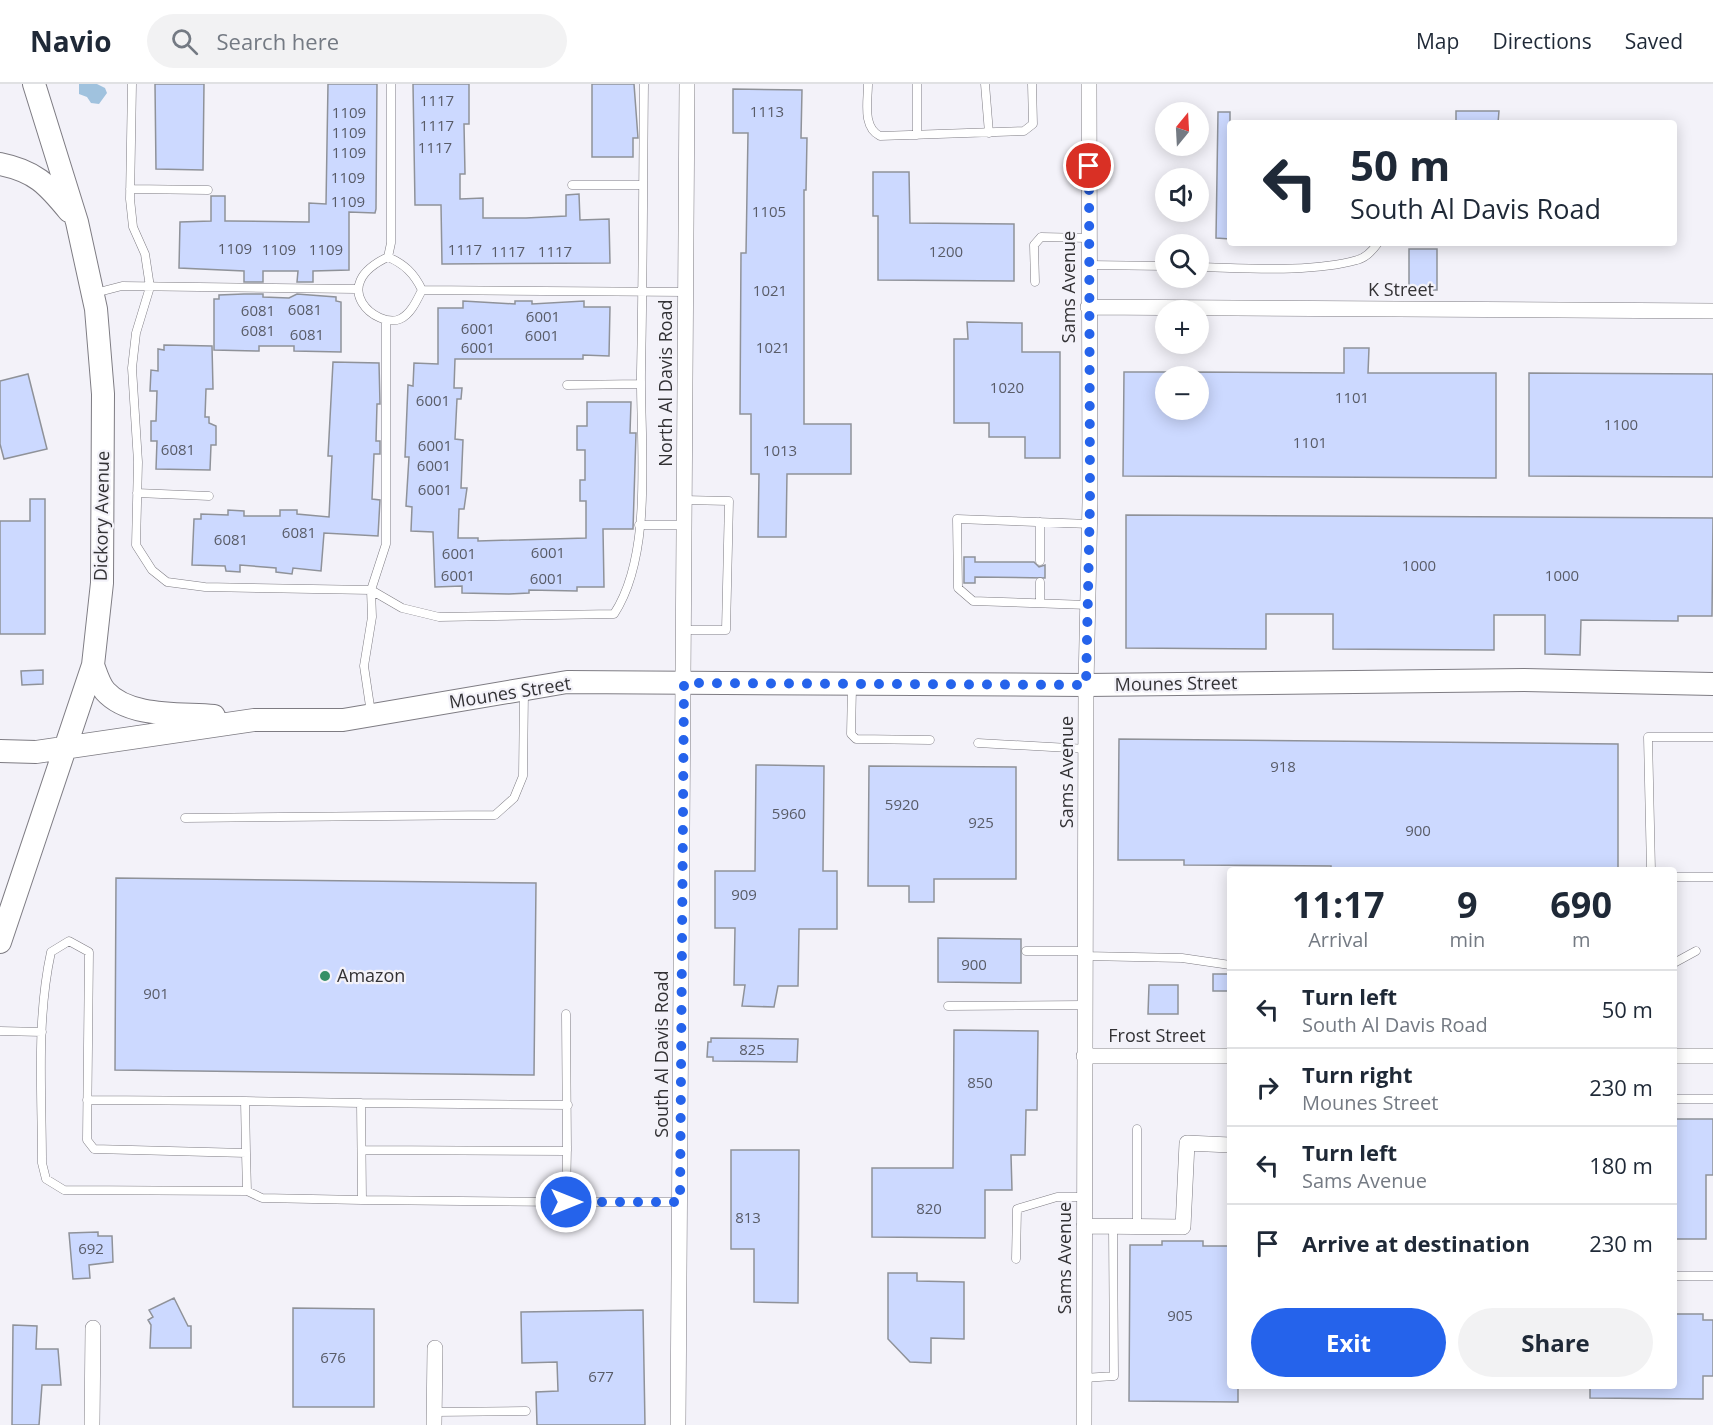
<!DOCTYPE html>
<meta charset="utf-8">
<style>
:root{--surface:#fff;--page:#f2f2f3;--text:#1f2937;--muted:#747a83;--line:#e0e1e3;--accent:#2563eb}
body{margin:0;font-family:"Open Sans",sans-serif;background:var(--page);color:var(--text);height:100vh;display:flex;flex-direction:column;font-size:22px;white-space:nowrap}
*{box-sizing:border-box;margin:0}
p{font-size:20px;color:var(--muted)}
.icon{flex:none;width:33px;height:33px;fill:none;stroke:currentColor;stroke-width:2;stroke-linecap:round;stroke-linejoin:round}
.map{position:relative;flex:1;overflow:hidden}
.drawer{position:absolute;left:1227px;top:783px;width:450px;height:522px;display:flex;flex-direction:column;background:var(--surface);border-radius:6px;box-shadow:0 3px 15px #0003}
.drawer>*{flex:none}
.hud{position:absolute;left:1227px;top:36px;width:450px;height:126px;border-radius:6px;box-shadow:0 3px 15px #0003;background:#fff;color:var(--text);overflow:hidden}
.needle{width:39px;rotate:18deg}
.controls{position:absolute;left:1155px;top:18px;display:grid;gap:12px}
.controls a{display:grid;place-items:center;width:54px;height:54px;border-radius:50%;background:var(--surface);box-shadow:0 3px 15px #0003;font-size:30px}
.pin{position:absolute;display:grid;place-items:center;width:51px;height:51px;color:#fff;margin:-26px;border:3px solid #fff;border-radius:50%;box-shadow:0 2px 6px #0007}
.me{position:absolute;width:66px;margin:-33px;rotate:90deg;stroke-linejoin:round;filter:drop-shadow(0 0 4px #0008)}
.turn{display:flex;align-items:center;gap:21px;height:126px;padding:0 24px;font-size:27px}
.turn .icon{width:78px;height:78px;stroke-width:2.5}
.turn b{display:block;font-size:42px;line-height:51px}
.eta{display:flex;justify-content:space-evenly;align-items:center;height:102px;text-align:center}
.eta b{font-size:36px;font-weight:700;line-height:42px}
.cta{display:flex;gap:12px;margin-top:auto;padding:12px 24px}
.cta a{flex:1;height:69px;border-radius:36px;background:var(--accent);color:#fff;font-size:24px;font-weight:700;line-height:69px;text-align:center}
.cta a+a{background:var(--page);color:var(--text)}
ul{padding:0;list-style:none}
li{display:flex;align-items:center;gap:18px;height:78px;padding:0 24px;border-top:2px solid var(--line)}
li div{flex:1}
li b{display:block;font-size:22px}
li em{font-style:normal}
header{display:flex;align-items:center;gap:36px;box-sizing:border-box;height:84px;padding:0 30px;background:var(--surface);border-bottom:2px solid var(--line)}
header strong{font-size:28px}
nav{display:flex;gap:33px;margin-inline-start:auto;font-size:21px}
.search{width:420px;height:54px;background:var(--page);display:flex;align-items:center;gap:15px;box-sizing:border-box;padding:0 21px;border-radius:33px;color:var(--muted);font-size:22px}
.map>svg:first-child{display:block}
.water{fill:#a0c2de}
.building{fill:#ccd9ff;stroke:#8f9299;stroke-width:1.5}
.lines{fill:none;stroke-linecap:round;stroke-linejoin:round}
.service-casing{stroke:#7e7c83;stroke-width:9}
.minor-casing{stroke:#7e7c83;stroke-width:16}
.secondary-casing{stroke:#7e7c83;stroke-width:24}
.service{stroke:#fff;stroke-width:8}
.minor{stroke:#fff;stroke-width:15}
.secondary{stroke:#fff;stroke-width:22}
.route{stroke:#2563eb;stroke-width:10;stroke-dasharray:0 18}
.poi-dot{fill:#358f66;stroke:#f3f2f9;stroke-width:2}
.labels{text-anchor:middle;stroke-width:4.5;stroke-linejoin:round;paint-order:stroke}
.number-label{font-size:15px;fill:#595c68}
.street-label{font-size:18px;fill:#333235;stroke:#f3f2f9}
.poi-label{font-size:18px;fill:#333235;stroke:#f3f2f9;text-anchor:start}
</style>
<header>
<strong>Navio</strong>
<div class="search"><svg class="icon" aria-label="search" viewBox="0 0 24 24"><circle cx="10" cy="10" r="6"/><path d="M15 15l6 6"/></svg>Search here</div>
<nav><a>Map</a><a>Directions</a><a>Saved</a></nav>
</header>
<div class="map">
<svg width="1713" height="1341" viewBox="0 0 1713 1341">
<rect width="100%" height="100%" fill="#f3f2f9"/>
<path class="water" d="M79,0H97L105,4L107,9L99,20L91,19L87,13L79,10Z"/>
<path class="building" d="M155,0H204L203,86L156,85Z
M328,0H377L376,125L375,129L349,128V186L313,187V198H297L298,187H263V198H244V187L179,184L180,138L211,137V112H225V137H230L309,138V119L326,120Z
M413,0H469V40H464L465,90H460V115L483,114V134H526L566,132V111L579,110L580,136L609,135L610,179L442,180L441,121H415Z
M592,0H634L638,54H633V73H592Z
M733,5L802,6L801,54H807L806,106H804V340H851V390H787L786,453H758L759,390H751V330H740L741,169H746L748,49H733Z
M1456,27H1499L1498,39H1456Z
M1218,28H1230V155L1216,154Z
M873,88H909L910,139L1014,140V197L878,196V132H873Z
M1409,165H1437V206H1409Z
M244,210H263V213L289,214L297,210L336,213V217L341,218V268L294,267V262H259V267L214,266V215H219V211Z
M463,217L515,220V217H532V220L584,217V223H610L609,272L583,271V275H455L454,304H462L461,315H457L455,355L463,356L461,404H467L464,425H459L458,454H478V457L586,454V417H580V396H585V366H577V342H587V318H631L630,349H636L633,445H603L604,503H577V507L529,506V509L509,510L462,509V502L435,503L433,448L411,447L412,423L406,422L409,373H405L408,301L413,302L414,279L438,280V224H463Z
M967,238L1022,239V268H1060V374H1025V353H989V339H954V255H968Z
M164,261L212,262L213,305H206L205,333H209V339L216,342V361H211L210,386L156,385L157,357H151V337H156L157,307H150L151,286L158,287V265L164,266Z
M1344,264H1369L1368,289H1496V394L1123,392L1124,288H1166V326H1198V288L1344,289Z
M333,278L379,279L380,320H377L376,357H380V370H374L372,415L380,416L378,452L324,449L321,487L293,484L292,490L276,488V484L240,481V488L226,487L225,482L192,481L194,435H201V430L228,431V426L244,427V432H280V426H297V430L329,433L332,372H328Z
M1529,289L1713,290V393L1529,392Z
M28,290L47,365L4,375L0,360V297Z
M30,415H45V550H0V437H30Z
M1126,431L1713,434L1712,532H1678V537L1581,536L1580,571L1545,570V531H1494V566L1333,565V530H1266V565L1126,564Z
M964,473H975V478H1034L1039,483L1045,481V494L975,493V499H964Z
M43,586V600L22,601L21,587Z
M1119,655L1618,660V786H1331V782L1184,781V776H1118Z
M756,681L824,682L823,787H837V845H799L798,902H778L774,923L742,922L745,901H734L735,844H715V787H755Z
M869,682L1016,683V795H934V818H909V802H868Z
M116,794L536,799L534,991L115,986Z
M938,854L1021,855V899L938,898Z
M1213,890H1229V907H1213Z
M1149,901H1178V930H1148Z
M954,946L1038,947L1037,1026H1026L1025,1071H1011L1012,1106H985V1154L872,1153V1084H953Z
M711,954L798,955L797,978L713,977V973H707L708,958H711Z
M1674,1035H1713V1091H1706V1155H1674Z
M731,1066H799L798,1219L754,1218V1165H731Z
M98,1148V1152H112L113,1178L89,1181L90,1194L73,1195L69,1149Z
M1162,1157H1203V1162H1230V1302H1238V1318L1129,1317L1130,1161H1162Z
M888,1189H917V1197L964,1198V1255L931,1254V1279L910,1278L888,1255Z
M174,1214L188,1242H191V1264H150L151,1241L148,1236L153,1233L149,1226Z
M293,1224L374,1225V1323H293Z
M643,1226L645,1341H537L536,1308L558,1307L557,1278L522,1279L521,1228Z
M1674,1230H1703V1236H1713V1292H1703V1315L1590,1314V1302H1674Z
M13,1241L37,1242L36,1265H58L61,1301H42L39,1341H12Z"/>
<g class="lines">
<g class="service-casing">
<path id="service" d="M132,0L130,115L133,143L145,170L150,203L136,249L132,284L138,378L136,461L152,486L167,498L205,503L371,506L372,533L364,582L371,629
M868,0C868,17 862,43 880,52L1024,47L1033,40L1032,0
M985,0L989,49
M917,51V0
M572,101H643
M130,105L208,106
M388,173C404,180 414,189 422,206C417,216 411,230 400,235C377,245 326,202 388,173Z
M388,173L391,159V0
M1089,181L1166,182
M1198,183C1246,184 1311,189 1357,176C1365,174 1373,166 1378,159
M1035,198L1034,161L1041,153L1088,154
M422,206L686,208
M95,209L122,202L356,205
M386,237V460L371,506L402,524L439,533L614,530C654,469 640,359 641,288C643,192 643,96 644,0
M567,301L641,300
M137,409L209,412
M639,441H684
M1040,477V438
M1040,519V498
M1088,521L973,517L958,504L957,435L1090,440
M684,546H726L729,417L684,416
M852,603L851,650L856,655L930,656
M978,659L1087,665
M185,734L495,731L514,714L523,692L524,607
M1651,786L1648,653H1713
M1674,793H1713
M1026,867H1085
M1085,872L1182,874L1230,881
M1674,879L1696,867
M948,922L1085,921
M0,947L42,948
M1674,1015H1713
M87,1016L245,1017
M361,1019L568,1021
M1137,1045V1142
M362,1066L567,1067L566,930
M246,1069L247,1107L64,1106L46,1095L42,1079C42,1008 36,937 51,868L69,857L89,868L87,1056L94,1065L246,1069L245,1017L361,1019L362,1116L566,1118L567,1062
M247,1107L262,1114L362,1116
M566,1118H680
M1016,1175L1017,1125L1057,1113H1084
M1674,1192H1713
M1084,1294L1114,1292L1113,1142
M434,1328L526,1327"/>
</g>
<g class="minor-casing">
<path id="minor" d="M1088,223L1713,227
M1084,972H1230
M1674,972H1713
M1084,1142L1183,1143L1187,1059L1230,1061
M92,1341L93,1244
M434,1341L435,1264
M678,1341L687,0
M1084,1341L1086,601L1090,418L1089,0"/>
</g>
<g class="secondary-casing">
<path id="secondary" d="M0,80C35,87 47,100 69,127
M93,581C96,589 99,600 105,607C129,634 180,629 214,632
M0,667L36,668L254,636H343L567,598L1086,601L1524,596L1713,600
M0,858L93,581L102,499L103,310L96,225L77,138L34,0"/>
</g>
<use href="#service" class="service"/>
<use href="#minor" class="minor"/>
<use href="#secondary" class="secondary"/>
</g>
<g class="lines">
<path class="route" d="M566,1118H680L684,599L1086,601L1090,418L1089,82"/>
</g>
<circle class="poi-dot" cx="325" cy="892" r="6"/>
<g class="labels">
<g class="number-label">
<text x="437" y="22">1117</text>
<text x="767" y="33">1113</text>
<text x="349" y="34">1109</text>
<text x="437" y="47">1117</text>
<text x="349" y="54">1109</text>
<text x="435" y="69">1117</text>
<text x="349" y="74">1109</text>
<text x="348" y="99">1109</text>
<text x="348" y="123">1109</text>
<text x="769" y="133">1105</text>
<text x="235" y="170">1109</text>
<text x="279" y="171">1109</text>
<text x="326" y="171">1109</text>
<text x="465" y="171">1117</text>
<text x="508" y="173">1117</text>
<text x="555" y="173">1117</text>
<text x="946" y="173">1200</text>
<text x="770" y="212">1021</text>
<text x="305" y="231">6081</text>
<text x="258" y="232">6081</text>
<text x="543" y="238">6001</text>
<text x="478" y="250">6001</text>
<text x="258" y="252">6081</text>
<text x="307" y="256">6081</text>
<text x="542" y="257">6001</text>
<text x="478" y="269">6001</text>
<text x="773" y="269">1021</text>
<text x="1007" y="309">1020</text>
<text x="1352" y="319">1101</text>
<text x="433" y="322">6001</text>
<text x="1621" y="346">1100</text>
<text x="1310" y="364">1101</text>
<text x="435" y="367">6001</text>
<text x="178" y="371">6081</text>
<text x="780" y="372">1013</text>
<text x="434" y="387">6001</text>
<text x="435" y="411">6001</text>
<text x="299" y="454">6081</text>
<text x="231" y="461">6081</text>
<text x="548" y="474">6001</text>
<text x="459" y="475">6001</text>
<text x="1419" y="487">1000</text>
<text x="458" y="497">6001</text>
<text x="1562" y="497">1000</text>
<text x="547" y="500">6001</text>
<text x="1283" y="688">918</text>
<text x="902" y="726">5920</text>
<text x="789" y="735">5960</text>
<text x="981" y="744">925</text>
<text x="1418" y="752">900</text>
<text x="744" y="816">909</text>
<text x="974" y="886">900</text>
<text x="156" y="915">901</text>
<text x="752" y="971">825</text>
<text x="980" y="1004">850</text>
<text x="929" y="1130">820</text>
<text x="748" y="1139">813</text>
<text x="91" y="1170">692</text>
<text x="1180" y="1237">905</text>
<text x="333" y="1279">676</text>
<text x="601" y="1298">677</text>
</g>
<g class="street-label">
<text transform="translate(1069 203) rotate(-90)" y="6">Sams Avenue</text>
<text x="1401" y="212">K Street</text>
<text transform="translate(666 299) rotate(-90)" y="6">North Al Davis Road</text>
<text transform="translate(102 432) rotate(-89)" y="6">Dickory Avenue</text>
<text transform="translate(1176 600) rotate(-1)" y="6">Mounes Street</text>
<text transform="translate(510 609) rotate(-9)" y="6">Mounes Street</text>
<text transform="translate(1067 688) rotate(-90)" y="6">Sams Avenue</text>
<text x="1157" y="958">Frost Street</text>
<text transform="translate(662 970) rotate(-90)" y="6">South Al Davis Road</text>
<text transform="translate(1065 1174) rotate(-90)" y="6">Sams Avenue</text>
</g>
<g class="poi-label">
<text x="337" y="898">Amazon</text>
</g>
</g>
</svg>
<div class="controls">
<a><svg class="needle" viewBox="-14 -14 28 28"><path d="M0-13l5 13h-10z" fill="#e53935"/><path d="M0 13l5-13h-10z" fill="#747a83"/></svg></a>
<a><svg class="icon" aria-label="sound" viewBox="0 0 24 24"><path d="M4 9h4l5-4v14l-5-4H4zM17 9q2 3 0 6"/></svg></a>
<a><svg class="icon" aria-label="search" viewBox="0 0 24 24"><circle cx="10" cy="10" r="6"/><path d="M15 15l6 6"/></svg></a>
<a>+</a>
<a>−</a>
</div>
<div class="pin" style="left:1089px;top:82px;background:#d93025"><svg class="icon" aria-label="arrive" viewBox="0 0 24 24"><path d="M6 21V4h12l-3 4 3 4H6"/></svg></div>
<svg class="me" style="left:566px;top:1118px" viewBox="-20 -20 40 40"><circle r="17" fill="#2563eb" stroke="#fff" stroke-width="3"/><path d="M0-11L8 9 0 5-8 9z" fill="#fff"/></svg>
<div class="hud">
<div class="turn"><svg class="icon" aria-label="left" viewBox="0 0 24 24"><path d="M17 20v-9H6M10 6l-5 5 5 5"/></svg><div><b>50 m</b>South Al Davis Road</div></div>
</div>
<section class="drawer">
<div class="eta">
<div><b>11:17</b><p>Arrival</p></div>
<div><b>9</b><p>min</p></div>
<div><b>690</b><p>m</p></div>
</div>
<ul>
<li><svg class="icon" aria-label="left" viewBox="0 0 24 24"><path d="M17 20v-9H6M10 6l-5 5 5 5"/></svg><div><b>Turn left</b><p>South Al Davis Road</p></div><em>50 m</em></li>
<li><svg class="icon" aria-label="right" viewBox="0 0 24 24"><path d="M7 20v-9h11M14 6l5 5-5 5"/></svg><div><b>Turn right</b><p>Mounes Street</p></div><em>230 m</em></li>
<li><svg class="icon" aria-label="left" viewBox="0 0 24 24"><path d="M17 20v-9H6M10 6l-5 5 5 5"/></svg><div><b>Turn left</b><p>Sams Avenue</p></div><em>180 m</em></li>
<li><svg class="icon" aria-label="arrive" viewBox="0 0 24 24"><path d="M6 21V4h12l-3 4 3 4H6"/></svg><div><b>Arrive at destination</b></div><em>230 m</em></li>
</ul>
<div class="cta"><a>Exit</a><a>Share</a></div>
</section>
</div>
